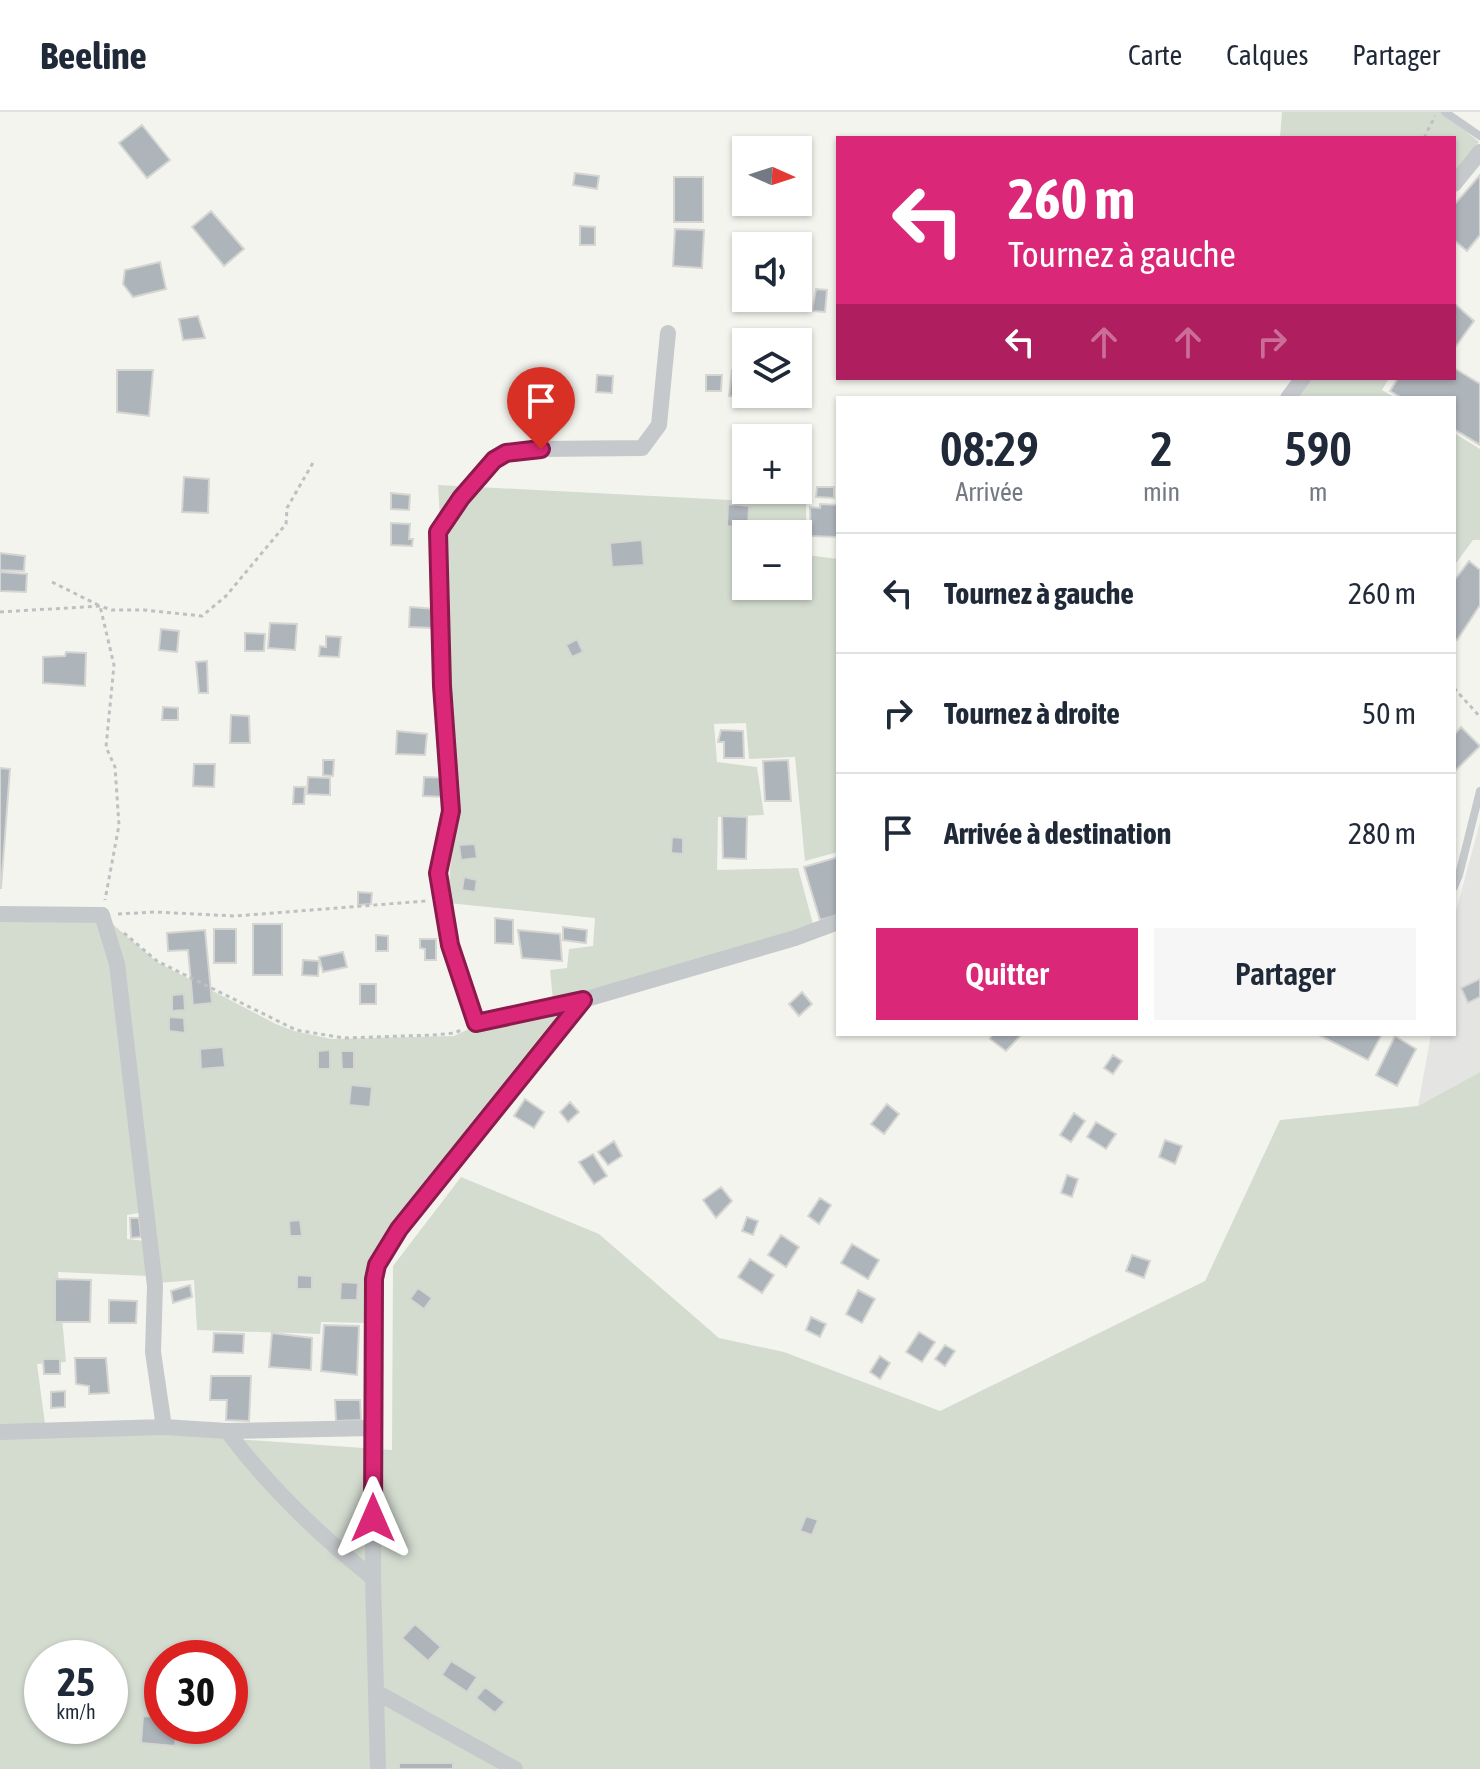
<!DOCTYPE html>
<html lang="fr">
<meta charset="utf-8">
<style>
:root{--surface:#fff;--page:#f6f6f7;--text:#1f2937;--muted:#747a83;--line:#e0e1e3;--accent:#db2777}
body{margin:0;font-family:"Asap Condensed",sans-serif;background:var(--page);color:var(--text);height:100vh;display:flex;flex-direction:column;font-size:30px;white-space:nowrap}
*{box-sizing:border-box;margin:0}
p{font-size:26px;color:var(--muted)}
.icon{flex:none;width:44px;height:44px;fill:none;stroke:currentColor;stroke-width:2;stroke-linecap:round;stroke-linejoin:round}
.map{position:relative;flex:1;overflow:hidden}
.side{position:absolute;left:836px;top:284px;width:620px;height:640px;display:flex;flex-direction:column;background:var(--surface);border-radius:0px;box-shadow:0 2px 6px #0004}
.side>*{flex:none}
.top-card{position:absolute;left:836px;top:24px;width:620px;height:244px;border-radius:0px;box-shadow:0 2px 6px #0004;background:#db2777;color:#fff;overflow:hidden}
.needle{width:52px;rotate:93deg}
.fabs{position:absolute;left:732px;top:24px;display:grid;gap:16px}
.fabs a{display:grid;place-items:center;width:80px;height:80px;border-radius:0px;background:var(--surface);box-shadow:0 2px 6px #0004;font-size:40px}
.speed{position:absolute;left:24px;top:1528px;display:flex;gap:16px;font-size:40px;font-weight:700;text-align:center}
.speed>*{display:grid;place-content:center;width:104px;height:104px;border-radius:50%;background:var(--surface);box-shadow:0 2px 6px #0004;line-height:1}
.speed small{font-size:20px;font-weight:400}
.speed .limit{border:12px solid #d22;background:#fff;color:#111}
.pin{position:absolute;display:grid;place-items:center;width:68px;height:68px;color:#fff;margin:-82px -34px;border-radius:50% 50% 50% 0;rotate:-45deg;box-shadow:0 0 8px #0007}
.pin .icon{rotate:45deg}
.me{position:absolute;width:88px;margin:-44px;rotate:0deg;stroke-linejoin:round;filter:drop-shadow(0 0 6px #0008)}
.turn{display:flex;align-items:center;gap:28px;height:168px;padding:0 40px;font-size:36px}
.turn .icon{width:104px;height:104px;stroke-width:2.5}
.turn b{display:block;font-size:56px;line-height:68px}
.lanes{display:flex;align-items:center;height:76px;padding:0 40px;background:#0003;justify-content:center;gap:40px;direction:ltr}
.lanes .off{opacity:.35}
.eta{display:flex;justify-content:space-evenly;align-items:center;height:136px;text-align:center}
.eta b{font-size:48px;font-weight:600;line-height:56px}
.action{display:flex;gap:16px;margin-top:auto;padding:16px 40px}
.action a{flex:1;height:92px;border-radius:0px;background:var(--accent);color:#fff;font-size:32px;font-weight:600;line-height:92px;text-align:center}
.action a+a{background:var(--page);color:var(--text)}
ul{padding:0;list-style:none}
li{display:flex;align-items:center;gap:24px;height:120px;padding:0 40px;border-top:2px solid var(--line)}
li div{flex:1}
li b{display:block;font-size:30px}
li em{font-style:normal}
header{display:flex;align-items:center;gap:48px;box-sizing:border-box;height:112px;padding:0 40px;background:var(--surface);border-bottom:2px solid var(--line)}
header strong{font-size:38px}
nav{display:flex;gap:44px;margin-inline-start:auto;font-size:28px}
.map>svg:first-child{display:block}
.built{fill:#e4e5e3}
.green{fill:#d4dcd0;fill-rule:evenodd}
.building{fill:#adb4ba;stroke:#d5d5d2;stroke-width:2}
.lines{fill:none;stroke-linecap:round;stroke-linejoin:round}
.path{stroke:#bec0c2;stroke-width:3;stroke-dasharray:4 4;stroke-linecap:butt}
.lane{stroke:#c6c9cc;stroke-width:8}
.street{stroke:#c6c9cc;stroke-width:16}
.route-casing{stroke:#8e194d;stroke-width:20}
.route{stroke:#db2777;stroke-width:14}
</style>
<header>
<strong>Beeline</strong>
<nav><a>Carte</a><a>Calques</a><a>Partager</a></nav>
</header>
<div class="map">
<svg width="1480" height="1657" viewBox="0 0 1480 1657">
<rect width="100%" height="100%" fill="#f4f4ef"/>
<path class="built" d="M1480,710V960L1418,994L1431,922H1454V807Z"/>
<path class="green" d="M1282,0H1443L1479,30L1454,61V26H1280Z
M1304,266H1389L1382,278L1396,286H1291Z
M1454,321L1480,337V428H1473L1454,454Z
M438,373L806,392L807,443L838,447V740L805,749L795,645L749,647L746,611L714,612L717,650L757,655L764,703L718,705L717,758L798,756L813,812L705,846L553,888L550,858L567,856L569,837L593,834L595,806L448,791L456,665ZM746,422H798V474H746Z
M103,804L157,850L276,912L294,919L332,927L454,924L477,913L580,889L372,1152L370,1211L321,1210L320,1222L197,1218L194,1168L159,1171Z
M0,806H100L110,854L139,1101L127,1103V1127L145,1129L148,1164L58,1160L66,1250L37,1252L45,1312L0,1314Z
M1480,960V1657H0V1327L164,1322L392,1338L393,1154L461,1065L599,1122L719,1226L784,1240L940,1299L1205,1169L1280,1008L1418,994ZM42,1546H110V1614H42ZM162,1546H230V1614H162Z"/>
<path class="building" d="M142,13L170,48L147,66L119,31Z
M575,61L599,64L597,77L573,73Z
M1480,63V123L1467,139L1454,128V93Z
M674,65H703V110H674Z
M211,99L244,137L224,154L192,115Z
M580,114L595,115V133H580Z
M675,117L704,118L702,156L673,154Z
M160,150L166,177L133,185L123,172L125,158Z
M816,177L827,178L825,200L812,199Z
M1454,191L1474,209L1454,237Z
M198,204L205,226L183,228L179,207Z
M1454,256L1480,272V333L1454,317V286H1402L1390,279L1398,266H1454Z
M117,258H153L149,304L117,300Z
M732,258L746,259V282H759L758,287L729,284Z
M597,263L613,264L612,281L596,280Z
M706,263H722L721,279H706Z
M184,365L209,367L208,401L182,400Z
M817,375H834V386L816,385Z
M391,381L410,383L409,398L391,397Z
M728,392L749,394L748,415L727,414Z
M820,392L838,393V425L811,424L810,395L820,396Z
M391,411L410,412L409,427H413L412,434L391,433Z
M642,428L644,453L612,455L610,431Z
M0,441L25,444L24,459L0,458Z
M1469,449L1480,458V493L1457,528L1454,526V469Z
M0,460L27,462L26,480L0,479Z
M410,495L435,497L433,516L409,515Z
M270,511L297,512L295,538L268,536Z
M161,517L179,519L177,540L159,538Z
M245,521L265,522L264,539H245Z
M326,524L341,525L339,545L319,544L320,534L326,535Z
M577,527L583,540L572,545L566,533Z
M66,540L86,541L85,574L43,571V545L65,544Z
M207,549L208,581H199L196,550Z
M163,595L178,596V608H162Z
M231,603L249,604L250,631H230Z
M1461,615L1480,634L1454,660V623Z
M721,618L743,619L744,646H724V630H718Z
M397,619L427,622L425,643L396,642Z
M323,648H334L333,664L323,663Z
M788,648L791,689H765L763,649Z
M194,652H215L214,675L193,674Z
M0,656L10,657L1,776H0Z
M308,665L330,666V683L307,682Z
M424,665L447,666L446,685L423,684Z
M294,675H305L304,692H293Z
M722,704L747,705L746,747L723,746Z
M672,725L683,726V742L671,741Z
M475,732L477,746L461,748L459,733Z
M838,745V803L820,808L804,755Z
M464,765L477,768L475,780L462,778Z
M358,780L372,781L371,792L358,793Z
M495,806L513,808V832L495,831Z
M253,812H282V863H253Z
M563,815L587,818L586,831L563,828Z
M214,817H236V851H214Z
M205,818L212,891L193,893L188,838L168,839L167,821Z
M518,818L560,822L562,849L522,846Z
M376,823L388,824V839H376Z
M420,827H436V848H425V837L420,836Z
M343,840L347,855L323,860L319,845Z
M303,848L319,849L318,864L302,863Z
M1480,867V885L1468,891L1461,876Z
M360,872H376V892H360Z
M802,880L812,892L799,904L789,892Z
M184,882L185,898L172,899V883Z
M169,905L184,906L185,921L169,919Z
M992,922H1022L1006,939L990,927Z
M1317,922H1382L1368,948Z
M1395,924L1416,937L1397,974L1376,963Z
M223,935L225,955L201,957L200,937Z
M330,938V957H318V939Z
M341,939H354V957H342Z
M1113,943L1122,949L1113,962L1104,956Z
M351,973L372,975L370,995L349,993Z
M525,987L544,1000L534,1016L514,1004Z
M570,990L579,1000L568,1010L560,1000Z
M887,992L899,1002L884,1022L871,1012Z
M1074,1001L1085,1009L1071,1030L1060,1023Z
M1096,1010L1116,1022L1106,1037L1087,1025Z
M1165,1028L1182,1034L1175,1052L1159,1045Z
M614,1029L622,1044L608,1053L598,1040Z
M593,1042L607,1064L594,1072L579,1050Z
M1067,1063L1078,1067L1072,1085L1061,1081Z
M721,1075L732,1089L716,1106L703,1088Z
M820,1086L831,1093L819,1112L808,1104Z
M747,1105L758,1109L753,1123L742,1119Z
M130,1106H139L141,1125L131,1126Z
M300,1108L302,1124H290L289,1109Z
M781,1123L799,1135L786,1155L768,1143Z
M852,1132L879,1148L868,1167L841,1151Z
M1132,1143L1150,1149L1144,1166L1126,1159Z
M750,1147L774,1163L762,1181L738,1165Z
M297,1163L312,1164V1177H297Z
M55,1167L91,1168L90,1210H55Z
M341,1170L358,1171L357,1188H340Z
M190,1173L192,1185L173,1191L171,1179Z
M418,1176L432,1186L424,1197L410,1187Z
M858,1178L875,1187L862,1211L846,1202Z
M109,1188L137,1189L136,1211H109Z
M811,1205L826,1212L820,1225L806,1218Z
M324,1213L359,1214L357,1263L321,1259Z
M919,1220L935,1230L922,1250L906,1240Z
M214,1221L244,1222L243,1241L213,1240Z
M272,1221L312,1226L311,1258L269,1255Z
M945,1233L955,1239L945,1254L935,1247Z
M880,1244L890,1251L880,1267L870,1260Z
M75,1246H106L109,1281L89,1282V1274L76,1272Z
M43,1247H60V1262H44Z
M211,1264H251L249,1309L226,1308L227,1288H210Z
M65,1279V1295L51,1296V1280Z
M335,1288H360L361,1308L336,1309Z
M806,1404L818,1408L812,1423L800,1419Z
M415,1512L441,1535L428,1549L402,1526Z
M451,1549L477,1565L467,1580L442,1563Z
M485,1575L505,1590L495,1601L476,1586Z
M143,1604L162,1605V1614H177L175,1634L141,1631Z
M202,1614H229L228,1622L201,1621Z
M399,1651H453V1657H399Z"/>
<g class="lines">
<path class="path" d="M1424,26L1435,4
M52,470L100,494L114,553L106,635L115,655L119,713L105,788
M0,500L100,494L112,498H144L202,504L226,484L286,412L287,396L314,349
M1454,576L1480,605
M118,802L155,800L235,804L426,789
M124,821L157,849L296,918L344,926L434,923L454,921L464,917"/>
<path class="lane" d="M1445,0L1480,24
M1454,775L1459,763L1480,679"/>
<path class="street" d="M1454,72L1480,40
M668,221L659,313L642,336L541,337L506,341L494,348L480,362L438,420L442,574L451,699L438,761L450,833L476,911L583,888L795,826L838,810
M1288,286L1303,266
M0,802L102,803L117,852L155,1174L153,1240L164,1315
M227,1319C269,1375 319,1423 373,1466
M0,1320L164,1315L227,1319L373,1316
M378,1581L515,1657
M378,1657L373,1466L374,1167L377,1153L416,1094L583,888"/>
</g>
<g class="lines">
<g class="route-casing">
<path id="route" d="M373,1406L374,1167L377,1153L399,1117L583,888L476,911L450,833L438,761L451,699L442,574L438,420L461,386L494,348L506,341L541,337"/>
</g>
<use href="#route" class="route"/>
</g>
</svg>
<div class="fabs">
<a><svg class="needle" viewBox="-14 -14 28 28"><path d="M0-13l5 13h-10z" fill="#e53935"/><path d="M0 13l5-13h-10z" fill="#747a83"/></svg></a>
<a><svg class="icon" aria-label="sound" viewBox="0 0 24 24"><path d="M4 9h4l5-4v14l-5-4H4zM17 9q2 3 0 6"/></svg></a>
<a><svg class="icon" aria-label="layers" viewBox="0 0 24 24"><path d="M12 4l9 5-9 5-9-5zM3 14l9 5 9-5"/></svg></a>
<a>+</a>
<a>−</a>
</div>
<div class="speed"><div>25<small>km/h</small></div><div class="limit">30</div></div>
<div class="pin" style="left:541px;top:337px;background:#d93025"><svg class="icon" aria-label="arrive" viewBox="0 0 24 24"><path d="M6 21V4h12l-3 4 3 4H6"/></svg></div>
<svg class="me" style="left:373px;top:1406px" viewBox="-20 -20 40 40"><path d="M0-17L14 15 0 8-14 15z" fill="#db2777" stroke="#fff" stroke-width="4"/></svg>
<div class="top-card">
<div class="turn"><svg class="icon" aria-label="left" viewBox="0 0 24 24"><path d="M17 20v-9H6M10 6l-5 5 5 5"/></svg><div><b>260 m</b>Tournez à gauche</div></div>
<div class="lanes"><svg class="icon" aria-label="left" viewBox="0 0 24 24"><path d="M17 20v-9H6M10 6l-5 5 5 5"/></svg><svg class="icon off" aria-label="ahead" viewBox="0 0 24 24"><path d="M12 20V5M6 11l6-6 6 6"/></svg><svg class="icon off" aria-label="ahead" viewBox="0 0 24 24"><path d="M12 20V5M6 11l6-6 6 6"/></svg><svg class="icon off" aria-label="right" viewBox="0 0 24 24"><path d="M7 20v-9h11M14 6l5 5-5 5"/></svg></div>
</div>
<section class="side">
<div class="eta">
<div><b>08:29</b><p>Arrivée</p></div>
<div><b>2</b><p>min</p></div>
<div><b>590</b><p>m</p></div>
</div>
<ul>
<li><svg class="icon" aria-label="left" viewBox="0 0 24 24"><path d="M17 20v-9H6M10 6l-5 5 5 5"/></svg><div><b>Tournez à gauche</b></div><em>260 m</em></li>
<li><svg class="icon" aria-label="right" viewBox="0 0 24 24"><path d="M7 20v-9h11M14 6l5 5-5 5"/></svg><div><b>Tournez à droite</b></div><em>50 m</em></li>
<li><svg class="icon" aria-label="arrive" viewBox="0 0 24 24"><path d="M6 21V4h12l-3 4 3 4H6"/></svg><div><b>Arrivée à destination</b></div><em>280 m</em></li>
</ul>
<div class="action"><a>Quitter</a><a>Partager</a></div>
</section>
</div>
